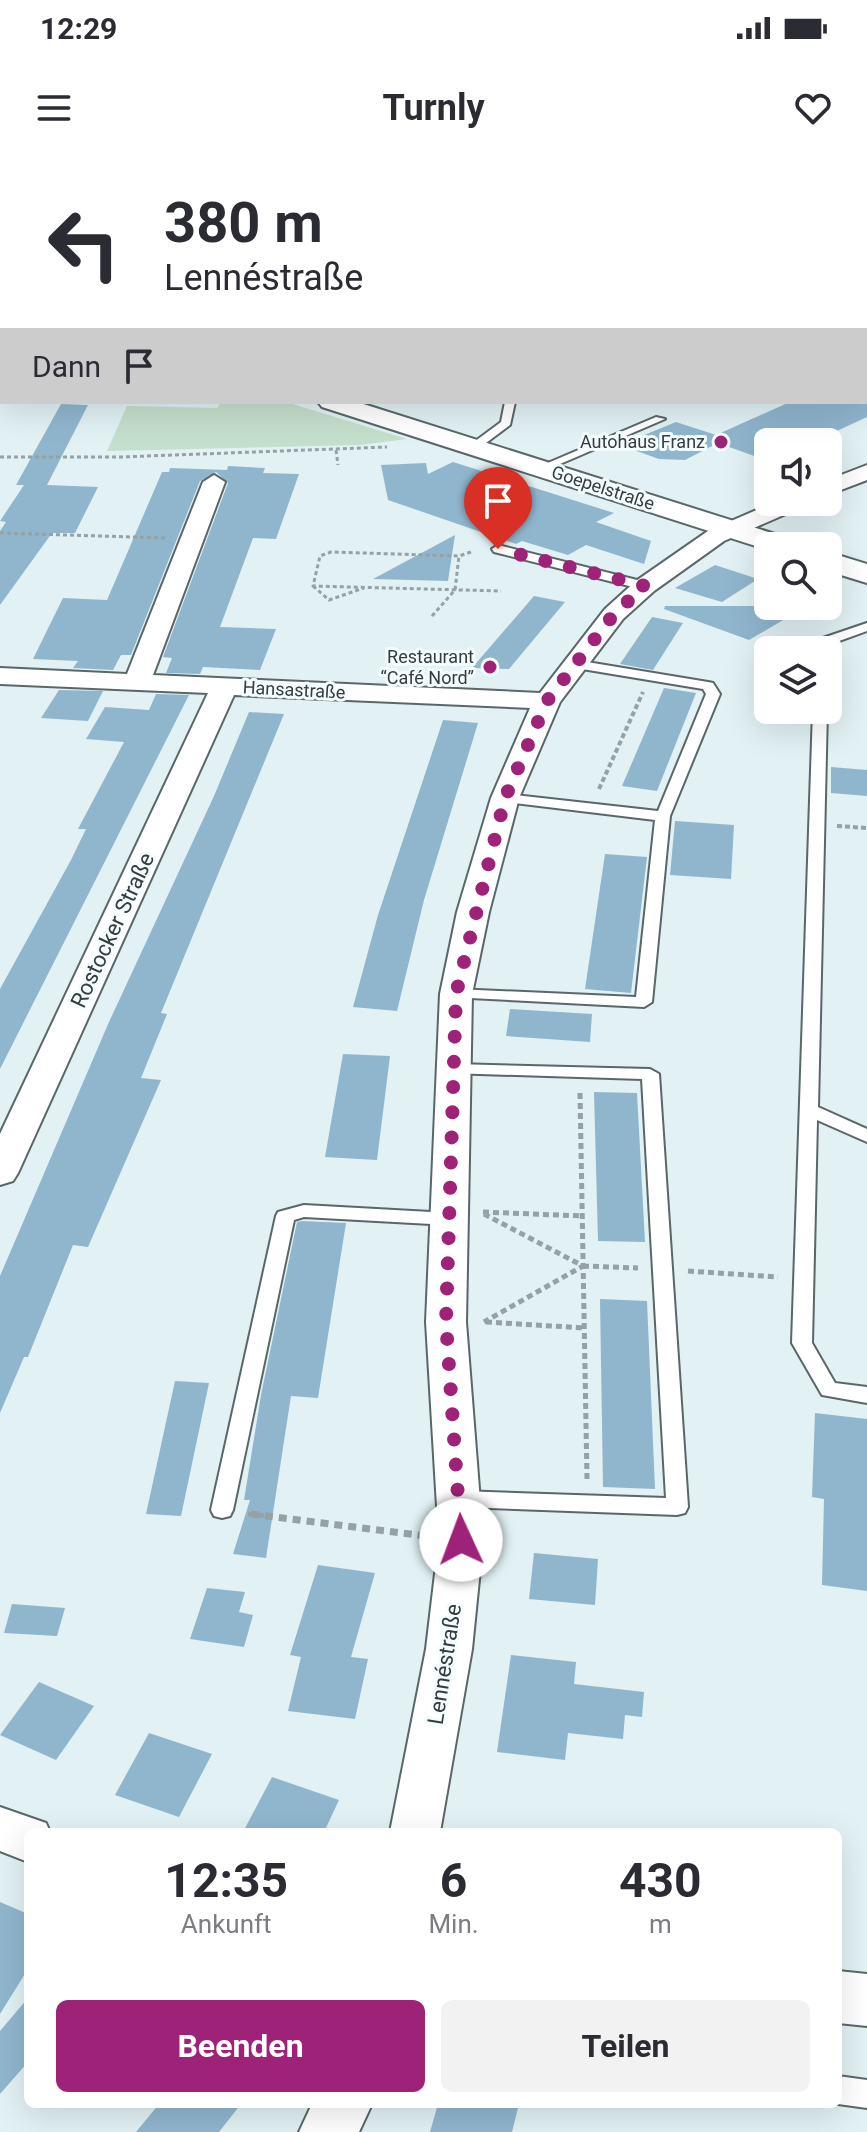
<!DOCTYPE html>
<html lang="de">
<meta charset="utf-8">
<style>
:root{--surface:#fff;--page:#f2f2f3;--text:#2b2b33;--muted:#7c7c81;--accent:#9e2278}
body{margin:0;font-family:Roboto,sans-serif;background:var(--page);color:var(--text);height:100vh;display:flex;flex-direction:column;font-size:30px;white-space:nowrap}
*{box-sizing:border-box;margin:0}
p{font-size:26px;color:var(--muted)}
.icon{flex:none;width:44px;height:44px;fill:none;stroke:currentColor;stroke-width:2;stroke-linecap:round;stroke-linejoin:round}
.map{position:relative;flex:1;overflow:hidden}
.panel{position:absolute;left:24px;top:1668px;width:818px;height:280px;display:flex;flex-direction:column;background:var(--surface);border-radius:12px;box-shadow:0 8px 32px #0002}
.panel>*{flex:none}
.banner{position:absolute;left:0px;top:0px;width:868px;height:244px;box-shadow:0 8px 32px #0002;background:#fff;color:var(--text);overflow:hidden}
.buttons{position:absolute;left:754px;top:268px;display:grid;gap:16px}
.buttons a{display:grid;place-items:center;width:88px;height:88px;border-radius:12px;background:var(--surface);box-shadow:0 8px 32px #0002;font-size:40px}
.pin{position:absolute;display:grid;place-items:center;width:68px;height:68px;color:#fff;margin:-82px -34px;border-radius:50% 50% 50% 0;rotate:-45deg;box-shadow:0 0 8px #0007}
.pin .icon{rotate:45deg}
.me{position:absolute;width:88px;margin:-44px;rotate:358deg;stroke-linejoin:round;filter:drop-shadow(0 0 6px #0008)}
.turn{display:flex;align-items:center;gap:28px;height:168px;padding:0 32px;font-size:36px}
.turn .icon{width:104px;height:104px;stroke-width:2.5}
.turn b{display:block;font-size:56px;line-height:68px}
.then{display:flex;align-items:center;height:76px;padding:0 32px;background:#0003;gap:16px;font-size:30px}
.eta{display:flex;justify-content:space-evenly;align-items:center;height:136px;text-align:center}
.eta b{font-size:48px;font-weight:700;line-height:56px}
.button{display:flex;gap:16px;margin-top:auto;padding:16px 32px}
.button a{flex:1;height:92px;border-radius:12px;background:var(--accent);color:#fff;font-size:32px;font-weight:700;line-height:92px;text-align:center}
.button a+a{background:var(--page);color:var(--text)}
.status{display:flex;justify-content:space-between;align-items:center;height:56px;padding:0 40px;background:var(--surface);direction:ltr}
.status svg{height:22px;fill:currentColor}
header{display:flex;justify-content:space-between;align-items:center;height:104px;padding:0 32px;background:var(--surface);font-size:36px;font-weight:700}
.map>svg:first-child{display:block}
.green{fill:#c5dfcd}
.building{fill:#90b6ce}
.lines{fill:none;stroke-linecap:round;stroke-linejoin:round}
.service-casing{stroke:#5a6769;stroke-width:4}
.minor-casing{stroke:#5a6769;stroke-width:4}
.tertiary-casing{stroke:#5a6769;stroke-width:4}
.path-far4{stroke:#95a1a3;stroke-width:2;stroke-dasharray:3 2;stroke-linecap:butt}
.path-far3{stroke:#95a1a3;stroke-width:3;stroke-dasharray:4 3;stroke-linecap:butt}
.path-far2{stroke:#95a1a3;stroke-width:4;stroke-dasharray:5 3;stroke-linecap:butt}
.path-far1{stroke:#95a1a3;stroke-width:5;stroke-dasharray:6 4;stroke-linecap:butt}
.path{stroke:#95a1a3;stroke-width:7;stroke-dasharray:8 6;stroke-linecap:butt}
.service{fill:#fff;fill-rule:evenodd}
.minor{fill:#fff;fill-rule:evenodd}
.tertiary{fill:#fff;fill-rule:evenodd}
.route{stroke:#9e2278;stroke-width:14;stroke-dasharray:0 25.2}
.poi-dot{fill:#9e2278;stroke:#f4fdfe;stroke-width:3}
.labels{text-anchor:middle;stroke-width:6;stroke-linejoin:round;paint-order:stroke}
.far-poi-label{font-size:18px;fill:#373d3e;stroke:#f4fdfe;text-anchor:end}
.far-street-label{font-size:18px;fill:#373d3e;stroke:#f4fdfe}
.street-label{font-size:22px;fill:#373d3e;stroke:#f4fdfe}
</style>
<div class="status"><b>12:29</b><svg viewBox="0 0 49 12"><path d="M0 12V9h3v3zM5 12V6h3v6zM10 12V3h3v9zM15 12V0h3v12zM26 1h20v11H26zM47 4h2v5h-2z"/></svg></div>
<header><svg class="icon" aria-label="menu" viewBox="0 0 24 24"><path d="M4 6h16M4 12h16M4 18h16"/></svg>Turnly<svg class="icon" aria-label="heart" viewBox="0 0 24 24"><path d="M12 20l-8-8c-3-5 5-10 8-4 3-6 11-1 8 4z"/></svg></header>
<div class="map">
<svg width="867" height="1972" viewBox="0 0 867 1972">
<rect width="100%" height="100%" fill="#e1f1f4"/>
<path class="green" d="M221,242H286L407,279L360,285L107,291L127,246L217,248Z"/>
<path class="building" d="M790,242H867V257L813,282H768V301L718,283L685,300L659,299L620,285L676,262L716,275Z
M61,244L88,245L47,325L98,327L75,373H52L0,445V371L6,362L0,361L24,325H16Z
M453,302L614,353L596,362L651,381L644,404L586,385L568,395L522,381L516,384L388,340L381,305L426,303L428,314Z
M228,306L265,308L263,313L299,314L276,379L253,378L220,467L276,469L260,510L203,507L200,514L166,513L172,498L163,497L228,323L216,312L200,321L131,495H121L113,510L73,508L78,501L33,499L63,438L107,440L162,312H169L170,308L227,310Z
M455,375L448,421L373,419Z
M715,405L758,419L722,442L675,428Z
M534,436L565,442L509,509L472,508Z
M665,446H807L749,480L664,449Z
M652,457L683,463L653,510L620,504Z
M664,528L696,533L657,631L622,626Z
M59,530L103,531L88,561L41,558Z
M156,534L189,535L0,909V829L71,700L86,669H78L124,582L86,579L105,547L149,550Z
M249,552L284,554L161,853L167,854L141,918L161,920L88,1087L73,1085L28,1197H24L0,1253V1116L109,862L214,636Z
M443,560L478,563L424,740L397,851L353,847L378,755Z
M831,607L867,610V636L831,633Z
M675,661L734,665L731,719L670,715Z
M605,694L647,697L631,833L585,829Z
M510,849L592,854L590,882L506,876Z
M343,894L390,896L377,1000L325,997Z
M594,932L637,933L645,1082L598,1081Z
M302,1061L346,1063L318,1238L291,1236L266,1398L233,1394L250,1340H244L261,1235L297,1062Z
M600,1139L647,1141L655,1329L603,1327Z
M175,1221L209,1223L181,1356L146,1354Z
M815,1253L867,1259V1431L822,1425L824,1339L812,1337Z
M534,1393L598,1399L595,1445L529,1439Z
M318,1405L375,1413L351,1497L368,1499L355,1559L288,1551L301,1497L290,1495Z
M207,1428L245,1432L239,1452L253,1455L244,1487L190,1479Z
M12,1444L65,1448L57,1476L4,1473Z
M511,1495L576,1502L574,1524L644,1532L642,1557L625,1555L623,1579L568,1573L565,1600L497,1592Z
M39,1522L94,1546L56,1600L0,1575Z
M149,1573L212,1594L179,1657L115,1635Z
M272,1617L339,1640L324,1672H243Z
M0,1742L28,1754V1809L0,1854Z
M28,1838V1902L0,1934V1871Z
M159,1944H241L219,1972H136Z
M438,1944H519L512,1972H430Z"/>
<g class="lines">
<g class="service-casing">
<path id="service" d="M505,242H515L510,265L478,289H470V285L501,262Z
M656,257L665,259L546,310L536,308Z
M498,385L649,423L651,426L645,430L494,392L492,389Z
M867,463V471L828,485L827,490H815L817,480Z
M575,500L708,522L713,523L720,534L670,656L652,842L644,847L450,837L448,834L456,829L636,837L655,660L505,642L498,638L505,634L658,651L706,534L703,529L570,507L568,504Z
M813,550H827L818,947L867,969V982L817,960L812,1183L835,1223L867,1227V1243L822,1235L792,1183Z
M454,904L650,909L659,914L688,1347L685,1353L677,1355L460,1347L452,1345L449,1339L452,1333L460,1331L666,1338L642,919L448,913L445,909Z
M304,1045L449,1053L458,1059L449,1065L304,1057L294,1060L233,1350L230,1356L222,1358L214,1356L211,1350L276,1056L278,1052Z
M838,1916L867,1920V1948L838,1944Z"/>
</g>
<g class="minor-casing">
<path id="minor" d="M362,0H392L390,2Z
M867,305V320L828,335V320Z
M214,315L225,322L153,515L540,533L605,449L636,421L708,371L775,342H805L802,347L724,381L654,431L623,459L560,542L519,638L489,752L472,834L466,1162L483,1380L472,1489L440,1672H390L426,1489L439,1380L426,1162L440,834L457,752L491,638L530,548L234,535L18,1013L13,1021L0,1025V974L208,533L0,524V508L127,514L203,322Z
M0,1647L46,1663L50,1672H28V1702L0,1691Z
M838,1811L867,1814V1866L838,1863Z
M312,1944H372L359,1972H299Z"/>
</g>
<g class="tertiary-casing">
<path id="tertiary" d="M0,113L2,114V128L0,127Z
M318,242H357L794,380L798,386H768V390L322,247Z
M828,392L867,404V423L828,411Z"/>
</g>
<path class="path-far4" d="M776,0L781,2
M745,2L768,0"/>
<path class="path-far3" d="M336,290L338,305
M0,297H121L387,287
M0,373L167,378
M471,392L459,396L331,392L320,396L313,426L501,431
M313,426L329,440L364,428
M432,456L455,430L459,396"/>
<path class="path-far2" d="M599,629L643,532
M837,666L867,668"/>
<path class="path-far1" d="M580,933L587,1319
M483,1052L583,1056
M484,1054L583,1106L484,1162
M583,1106L638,1108
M688,1111L778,1117
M486,1162L585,1168
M248,1354L267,1356"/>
<path class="path" d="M251,1354L425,1376"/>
<use href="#service" class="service"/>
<use href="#minor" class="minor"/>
<use href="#tertiary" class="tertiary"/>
</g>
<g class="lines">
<path class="route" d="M461,1380L446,1162L456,834L505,638L547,541L614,454L645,426L498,389"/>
</g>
<g class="poi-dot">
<circle cx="721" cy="282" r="8"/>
<circle cx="490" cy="507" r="8"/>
</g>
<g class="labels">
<g class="far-poi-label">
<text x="705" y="288">Autohaus Franz</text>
<text x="474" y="503">Restaurant<tspan x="474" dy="21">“Café Nord”</tspan></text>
</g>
<g class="far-street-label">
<text transform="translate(603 328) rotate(18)" y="6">Goepelstraße</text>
<text transform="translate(294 530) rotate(3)" y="6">Hansastraße</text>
</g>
<g class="street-label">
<text transform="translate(112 770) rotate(-65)" y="8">Rostocker Straße</text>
<text transform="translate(444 1504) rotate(-81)" y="8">Lennéstraße</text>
</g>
</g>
</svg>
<div class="buttons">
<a><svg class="icon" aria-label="sound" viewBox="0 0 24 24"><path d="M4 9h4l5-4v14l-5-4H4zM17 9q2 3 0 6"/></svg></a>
<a><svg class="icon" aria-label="search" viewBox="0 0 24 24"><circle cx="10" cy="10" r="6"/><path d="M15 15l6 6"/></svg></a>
<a><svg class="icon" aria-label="layers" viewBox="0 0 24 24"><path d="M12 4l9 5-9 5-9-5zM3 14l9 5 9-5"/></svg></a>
</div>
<div class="pin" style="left:498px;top:389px;background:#d93025"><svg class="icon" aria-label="arrive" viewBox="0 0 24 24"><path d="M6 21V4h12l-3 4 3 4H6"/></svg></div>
<svg class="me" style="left:461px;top:1380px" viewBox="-20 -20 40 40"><circle r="19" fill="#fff"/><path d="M0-13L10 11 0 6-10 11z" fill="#9e2278"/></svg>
<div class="banner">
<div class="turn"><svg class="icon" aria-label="left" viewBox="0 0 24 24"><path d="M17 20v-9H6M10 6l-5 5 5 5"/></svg><div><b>380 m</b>Lennéstraße</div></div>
<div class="then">Dann<svg class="icon" aria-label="arrive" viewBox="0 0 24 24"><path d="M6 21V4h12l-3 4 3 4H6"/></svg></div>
</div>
<section class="panel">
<div class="eta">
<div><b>12:35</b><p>Ankunft</p></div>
<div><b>6</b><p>Min.</p></div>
<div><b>430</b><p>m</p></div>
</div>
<div class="button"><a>Beenden</a><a>Teilen</a></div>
</section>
</div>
